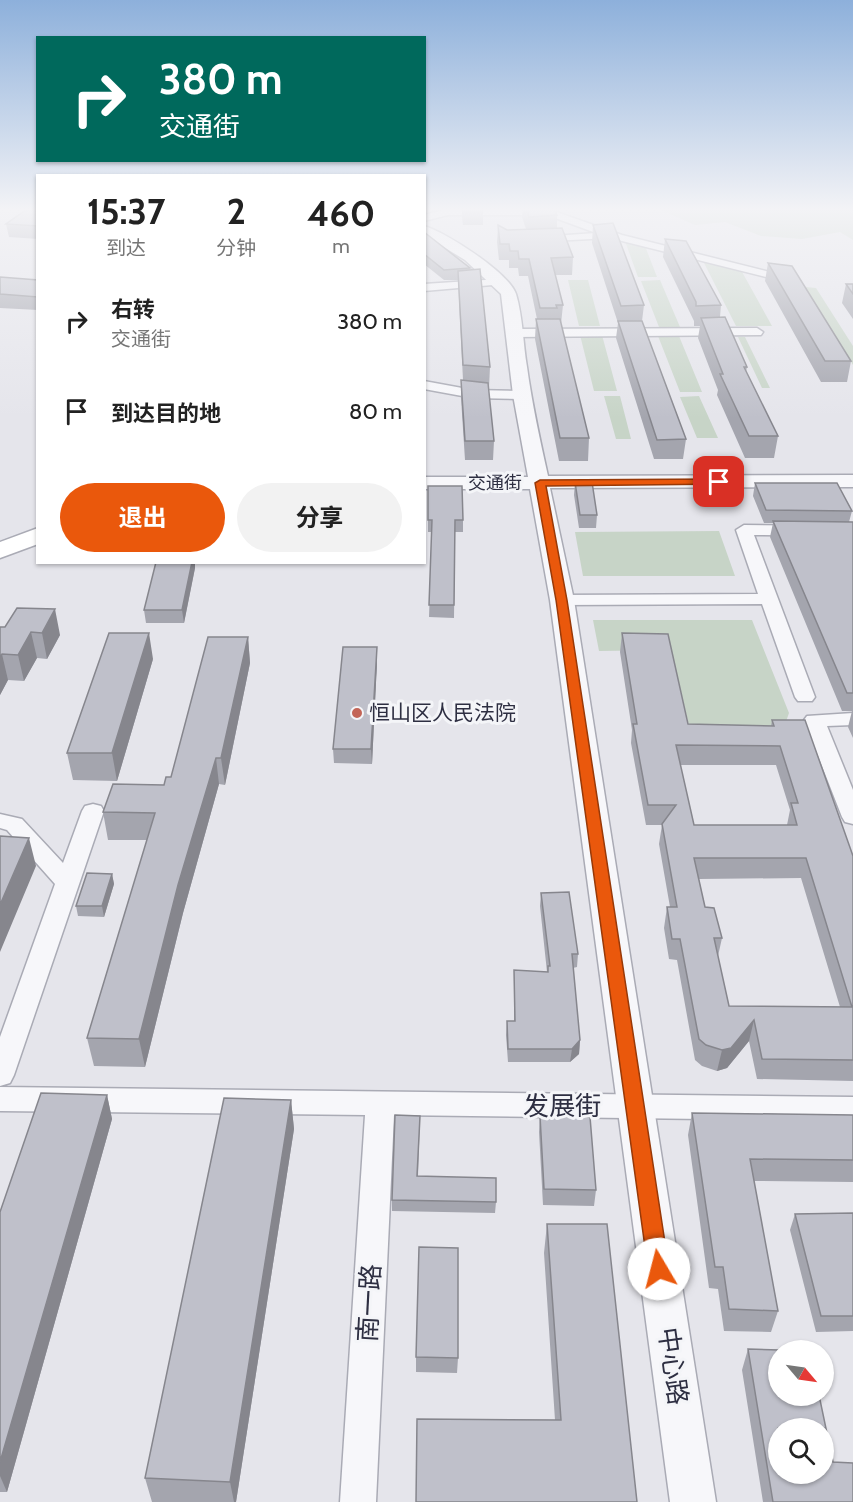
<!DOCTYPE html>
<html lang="zh">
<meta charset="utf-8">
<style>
:root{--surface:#fff;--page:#f2f2f2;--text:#222;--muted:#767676;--accent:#ea580c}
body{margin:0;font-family:Cabin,"Noto Sans SC",sans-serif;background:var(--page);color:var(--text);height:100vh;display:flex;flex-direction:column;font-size:22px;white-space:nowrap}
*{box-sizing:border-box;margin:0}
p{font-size:20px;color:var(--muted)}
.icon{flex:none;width:33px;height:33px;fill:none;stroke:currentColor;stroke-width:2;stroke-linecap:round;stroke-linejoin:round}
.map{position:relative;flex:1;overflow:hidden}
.drawer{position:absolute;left:36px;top:174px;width:390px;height:390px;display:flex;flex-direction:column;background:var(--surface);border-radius:0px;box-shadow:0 2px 4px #0004}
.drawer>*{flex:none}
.top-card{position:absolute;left:36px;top:36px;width:390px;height:126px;border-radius:0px;box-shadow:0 2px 4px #0004;background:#00695c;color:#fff;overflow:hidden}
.needle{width:39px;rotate:119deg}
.controls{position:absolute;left:768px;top:1340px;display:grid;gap:12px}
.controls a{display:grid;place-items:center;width:66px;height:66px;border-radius:50%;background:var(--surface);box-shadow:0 2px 4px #0004;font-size:30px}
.pin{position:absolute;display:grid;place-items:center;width:51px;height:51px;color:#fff;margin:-26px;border-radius:12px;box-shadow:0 3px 9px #0006}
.me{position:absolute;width:66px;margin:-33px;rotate:352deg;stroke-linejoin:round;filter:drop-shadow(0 0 4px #0008)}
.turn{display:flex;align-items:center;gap:21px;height:126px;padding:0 24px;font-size:27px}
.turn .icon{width:78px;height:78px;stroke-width:2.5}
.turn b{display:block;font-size:42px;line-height:51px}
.eta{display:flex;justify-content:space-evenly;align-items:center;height:102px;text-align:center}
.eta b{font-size:36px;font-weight:700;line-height:42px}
.primary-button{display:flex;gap:12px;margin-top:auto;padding:12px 24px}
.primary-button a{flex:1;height:69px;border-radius:36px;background:var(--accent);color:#fff;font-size:24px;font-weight:700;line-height:69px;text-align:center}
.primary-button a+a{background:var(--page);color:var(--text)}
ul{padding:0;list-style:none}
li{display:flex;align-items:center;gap:18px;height:90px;padding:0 24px}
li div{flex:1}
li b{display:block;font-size:22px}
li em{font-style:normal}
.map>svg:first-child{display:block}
.green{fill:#c7d4c7}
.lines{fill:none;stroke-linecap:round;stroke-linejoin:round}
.minor-casing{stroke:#aaabb5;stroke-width:3}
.tertiary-casing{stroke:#aaabb5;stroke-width:3}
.secondary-casing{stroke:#aaabb5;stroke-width:3}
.minor{fill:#f7f7fa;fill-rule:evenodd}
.tertiary{fill:#f7f7fa;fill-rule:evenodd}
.secondary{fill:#fff;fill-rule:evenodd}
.wall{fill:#a4a5ae;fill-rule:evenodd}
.shaded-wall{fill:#86868d}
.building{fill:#bfc0ca;stroke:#86868d;stroke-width:1.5;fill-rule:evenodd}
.route{fill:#ea580c;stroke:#983908;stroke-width:1.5}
.poi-dot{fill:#c36557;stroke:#f4f5f8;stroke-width:2}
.labels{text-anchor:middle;stroke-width:6;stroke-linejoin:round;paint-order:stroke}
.far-street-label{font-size:18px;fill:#2e2f42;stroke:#f4f5f8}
.poi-label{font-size:21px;fill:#2e2f42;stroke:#f4f5f8;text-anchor:start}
.near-street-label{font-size:26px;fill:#2e2f42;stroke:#f4f5f8}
</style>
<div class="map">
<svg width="853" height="1502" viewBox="0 0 853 1502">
<rect width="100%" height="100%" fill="#e5e5eb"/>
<path class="green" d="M654,207H853V240L840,232L802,239L761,236L725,222L695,225Z
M625,241L645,246L657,277H638Z
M702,259L741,270L772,326H736Z
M568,280H588L600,326H579Z
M660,280L680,327H659L641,281Z
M805,287L816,288L853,346V365Z
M580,335H602L617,391H594Z
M658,336H679L702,392H680Z
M738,337H745L770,388H762Z
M604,396H620L631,439H616Z
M699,396L718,438H697L680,397Z
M719,531L735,576H583L575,532Z
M593,620H752L789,713L783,730L692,738L671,650L599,651Z"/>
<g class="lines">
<g class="minor-casing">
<path id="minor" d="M448,209H548L622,235L798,279L800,281L794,284L610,238L534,242V238L538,237L596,233L547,215H448L424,221V215Z
M500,279L506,282L504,284L424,291V284Z
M757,328L763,332L761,335L514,337L508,333L514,329Z
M424,381L473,390L522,391L529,395L522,399L473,398L424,389Z
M744,525L853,526V536L754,535L815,697L812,701H798L795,697L762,604L562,605L556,604L553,600L556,596L562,595L758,594L736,530Z
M853,713V725L827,726L853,790V824L845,822L842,817L804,720L807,716Z
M93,804L101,806L104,811L14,1075L10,1083L0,1086V1037L55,884L7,830L0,828V814L22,819L63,863L82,811L85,806Z
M0,1087L853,1097V1121L394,1115L376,1502H340L365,1115L0,1111Z"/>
</g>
<g class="tertiary-casing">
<path id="tertiary" d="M424,226C446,232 509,273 516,294C523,317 523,344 527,367C532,404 540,440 548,476L853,475V487L550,488L574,600L716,1502H670L550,600L530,489H424V477H528L513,395L501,294L465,260L424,235Z"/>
</g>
<g class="secondary-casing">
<path id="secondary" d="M38,528V544L0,558V542Z"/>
</g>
<use href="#minor" class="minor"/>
<use href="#tertiary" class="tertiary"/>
<use href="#secondary" class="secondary"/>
</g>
<path class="wall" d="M38,207V239L9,237L6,224Z
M462,207H483V225H463L462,217Z
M523,207L554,208L557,215V228L573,257L572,275H555L563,305L561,324L589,438L588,461H559L535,339L536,319H537L528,276H519L518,268H509V260H499L497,242L498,225L507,230L526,229L522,217Z
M593,225L644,305L642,321L686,439L683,459H654L616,338L618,323L592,243Z
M424,232L470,268L490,367L489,388H488L494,441L493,460H465L461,398V380H463L458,280H444L424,264Z
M665,239L721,305L720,317L747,367L746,372L778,436L774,458H745L717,395L718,390L698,338L700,326H694V321L663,257Z
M768,263L851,361L847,382H821L765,281Z
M0,277L38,280V310L0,308Z
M846,284H853V319L842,303Z
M575,482L597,515L596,528H579L574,495Z
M755,483L852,511L849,522H853V738L848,727L852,711H842L770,537L773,523H764L753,496Z
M428,486L463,520V532H455L454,618L429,617L432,532H428Z
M156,562H195V568L184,623H146L144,610Z
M0,627L60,635L47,659L37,658L24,681L8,680L0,695Z
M622,633L688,724L771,726L772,720L853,856V1081L757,1079L749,1041L727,1068L717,1071L702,1066L695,1060L677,960L669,959L664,928L667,907H670L659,844L662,825H646L631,743L632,730L620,652ZM680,765H776L790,810L787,825H694ZM801,878L840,1007L729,1006L718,956L722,938L705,907L699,879Z
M248,637L250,663L225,785L219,784L183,913L145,1067L94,1066L87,1038L147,840H108L103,812L164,785L171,777Z
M153,659L117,781L73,780L67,753Z
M377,662L372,764L334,763L333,749Z
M112,874L114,884L104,917L78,916L76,906Z
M541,893L578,954L577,967L573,968L580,1040L579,1054L570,1062H508L506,1035L507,1021H514V970L547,972L540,906Z
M107,1095L112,1119L7,1492H0V1212Z
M291,1100L294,1129L236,1502H152L145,1478Z
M692,1113L853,1115V1182L754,1181L778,1311L771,1332L724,1331L718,1289L709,1288L688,1135Z
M420,1116L418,1176L496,1202L495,1213L392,1211V1200Z
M540,1116L596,1190L594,1206L543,1205L539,1132Z
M853,1213V1331L816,1332L790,1230L795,1214Z
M547,1224L637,1502L555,1420L544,1253Z
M748,1349L833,1462L853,1502H763L742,1370Z
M416,1357L458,1358L457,1373L416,1372Z"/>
<path class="shaded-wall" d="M192,562H195V568L184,623L182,610Z
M55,609L60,635L47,659L42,633Z
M31,632L37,658L24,681L18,655Z
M149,633L153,659L117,781L112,753Z
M248,637L250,663L225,785L221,758Z
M377,647V662L372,764L371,749Z
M2,654L8,680L0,695V657Z
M216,758L219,784L183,913L145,1067L139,1039L178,885Z
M29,838L36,866L0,952V905Z
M112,874L114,884L104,917L102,906Z
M754,1020L749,1041L727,1068L717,1071L722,1050Z
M580,1040L579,1054L570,1062L572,1049Z
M107,1095L112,1119L7,1492L0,1476V1462Z
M291,1100L294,1129L236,1502H234L230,1482Z"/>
<path class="building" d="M30,207H38V226L6,224Z
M526,207L554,208L557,215L529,217Z
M613,223L644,305L621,306L593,225Z
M498,225L507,230L562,228L573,257L551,258L563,305H556L557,308H540L529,259H519L518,251H510L509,244H500Z
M424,232L470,268L444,270L424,254Z
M665,239L686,241L721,305L696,306V302Z
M768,263L792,266L851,361H825Z
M480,269L490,367L463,365L458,271Z
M0,277L38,280V297L0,294Z
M846,284H853V294Z
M725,317L747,367H744L778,436H749L720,374H723L701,318Z
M536,319H560L589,438H560Z
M618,321H642L686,439L657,440Z
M461,380L488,383L494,441H465Z
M575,482H592L597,515H580Z
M755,483H837L852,511L766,510Z
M428,486H462L463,520H455L454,605H429L432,520H428Z
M773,521L853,522V693H847Z
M156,562H192L182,610H144Z
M17,608L55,609L42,633L31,632L18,655L2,654L0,657V627H5Z
M109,633H149L112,753H67Z
M622,633L668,634L688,724L774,726L772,720H805L853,856V1060L762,1059L754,1020L731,1048L722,1050L706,1045L699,1039L680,939H672L667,907H677L662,824L676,805H648L633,724H637ZM676,745L780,746L798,803H791L797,825H694ZM694,858H806L852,1007L729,1006L714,938H722L714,908L705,907Z
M208,637H248L221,758H216L178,885L139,1039L87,1038L155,813L103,812L113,784L164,785L166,777H171Z
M343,647H377L371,749H333Z
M0,836L29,838L0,905Z
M87,873L112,874L102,906H76Z
M569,892L578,954H572L580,1040L572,1049H508L507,1021H515L514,970L548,972V966H550L541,893Z
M41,1093L107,1095L0,1462V1212Z
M224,1098L291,1100L230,1482L145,1478Z
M692,1113L853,1115V1160L750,1159L778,1311L729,1309L723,1267H715Z
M395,1115L420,1116L417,1176L496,1178V1202L392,1200Z
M540,1116L590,1117L596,1190L544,1189Z
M853,1213V1316H821L795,1214Z
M547,1224H607L637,1502H416L417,1419L561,1420Z
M419,1247L458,1248V1358L416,1357Z
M748,1349L779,1350L778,1395H819L833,1462L853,1463V1502H773ZM778,1428H824V1473H778Z"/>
<linearGradient id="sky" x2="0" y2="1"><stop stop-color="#8db0db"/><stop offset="0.5" stop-color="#f3f3f6"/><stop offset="1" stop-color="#f3f3f6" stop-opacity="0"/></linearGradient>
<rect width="853" height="418" fill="url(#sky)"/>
<path class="route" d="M719,479L723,480V484L546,486L567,600L669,1269L666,1276L659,1279L651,1276L648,1269L556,600L535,483L540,480Z"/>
<circle class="poi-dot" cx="357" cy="713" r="6"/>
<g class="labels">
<g class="far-street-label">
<text x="495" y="489">交通街</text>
</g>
<g class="poi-label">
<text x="369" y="720">恒山区人民法院</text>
</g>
<g class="near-street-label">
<text x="562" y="1115">发展街</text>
<text transform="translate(369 1303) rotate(-87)" y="9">南一路</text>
<text transform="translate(673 1366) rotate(82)" y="9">中心路</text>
</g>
</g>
</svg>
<div class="controls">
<a><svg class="needle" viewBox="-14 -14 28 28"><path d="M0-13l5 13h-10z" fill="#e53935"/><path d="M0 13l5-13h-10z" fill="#767676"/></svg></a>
<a><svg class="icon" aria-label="search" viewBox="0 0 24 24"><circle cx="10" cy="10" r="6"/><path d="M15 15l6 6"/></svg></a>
</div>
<div class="pin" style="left:719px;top:482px;background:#d93025"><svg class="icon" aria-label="arrive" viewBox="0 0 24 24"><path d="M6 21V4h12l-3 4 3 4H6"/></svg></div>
<svg class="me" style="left:659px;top:1269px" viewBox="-20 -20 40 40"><circle r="19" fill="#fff"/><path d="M0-13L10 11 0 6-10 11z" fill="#ea580c"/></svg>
<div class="top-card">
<div class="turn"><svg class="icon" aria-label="right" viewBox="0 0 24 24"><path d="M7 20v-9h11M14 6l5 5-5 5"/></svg><div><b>380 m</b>交通街</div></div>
</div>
<section class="drawer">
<div class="eta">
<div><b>15:37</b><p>到达</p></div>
<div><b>2</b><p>分钟</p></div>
<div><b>460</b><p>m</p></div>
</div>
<ul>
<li><svg class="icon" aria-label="right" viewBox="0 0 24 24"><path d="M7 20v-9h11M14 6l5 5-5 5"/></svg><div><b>右转</b><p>交通街</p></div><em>380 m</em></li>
<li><svg class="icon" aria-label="arrive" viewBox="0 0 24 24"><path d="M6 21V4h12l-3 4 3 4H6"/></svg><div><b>到达目的地</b></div><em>80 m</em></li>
</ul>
<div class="primary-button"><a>退出</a><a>分享</a></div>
</section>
</div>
